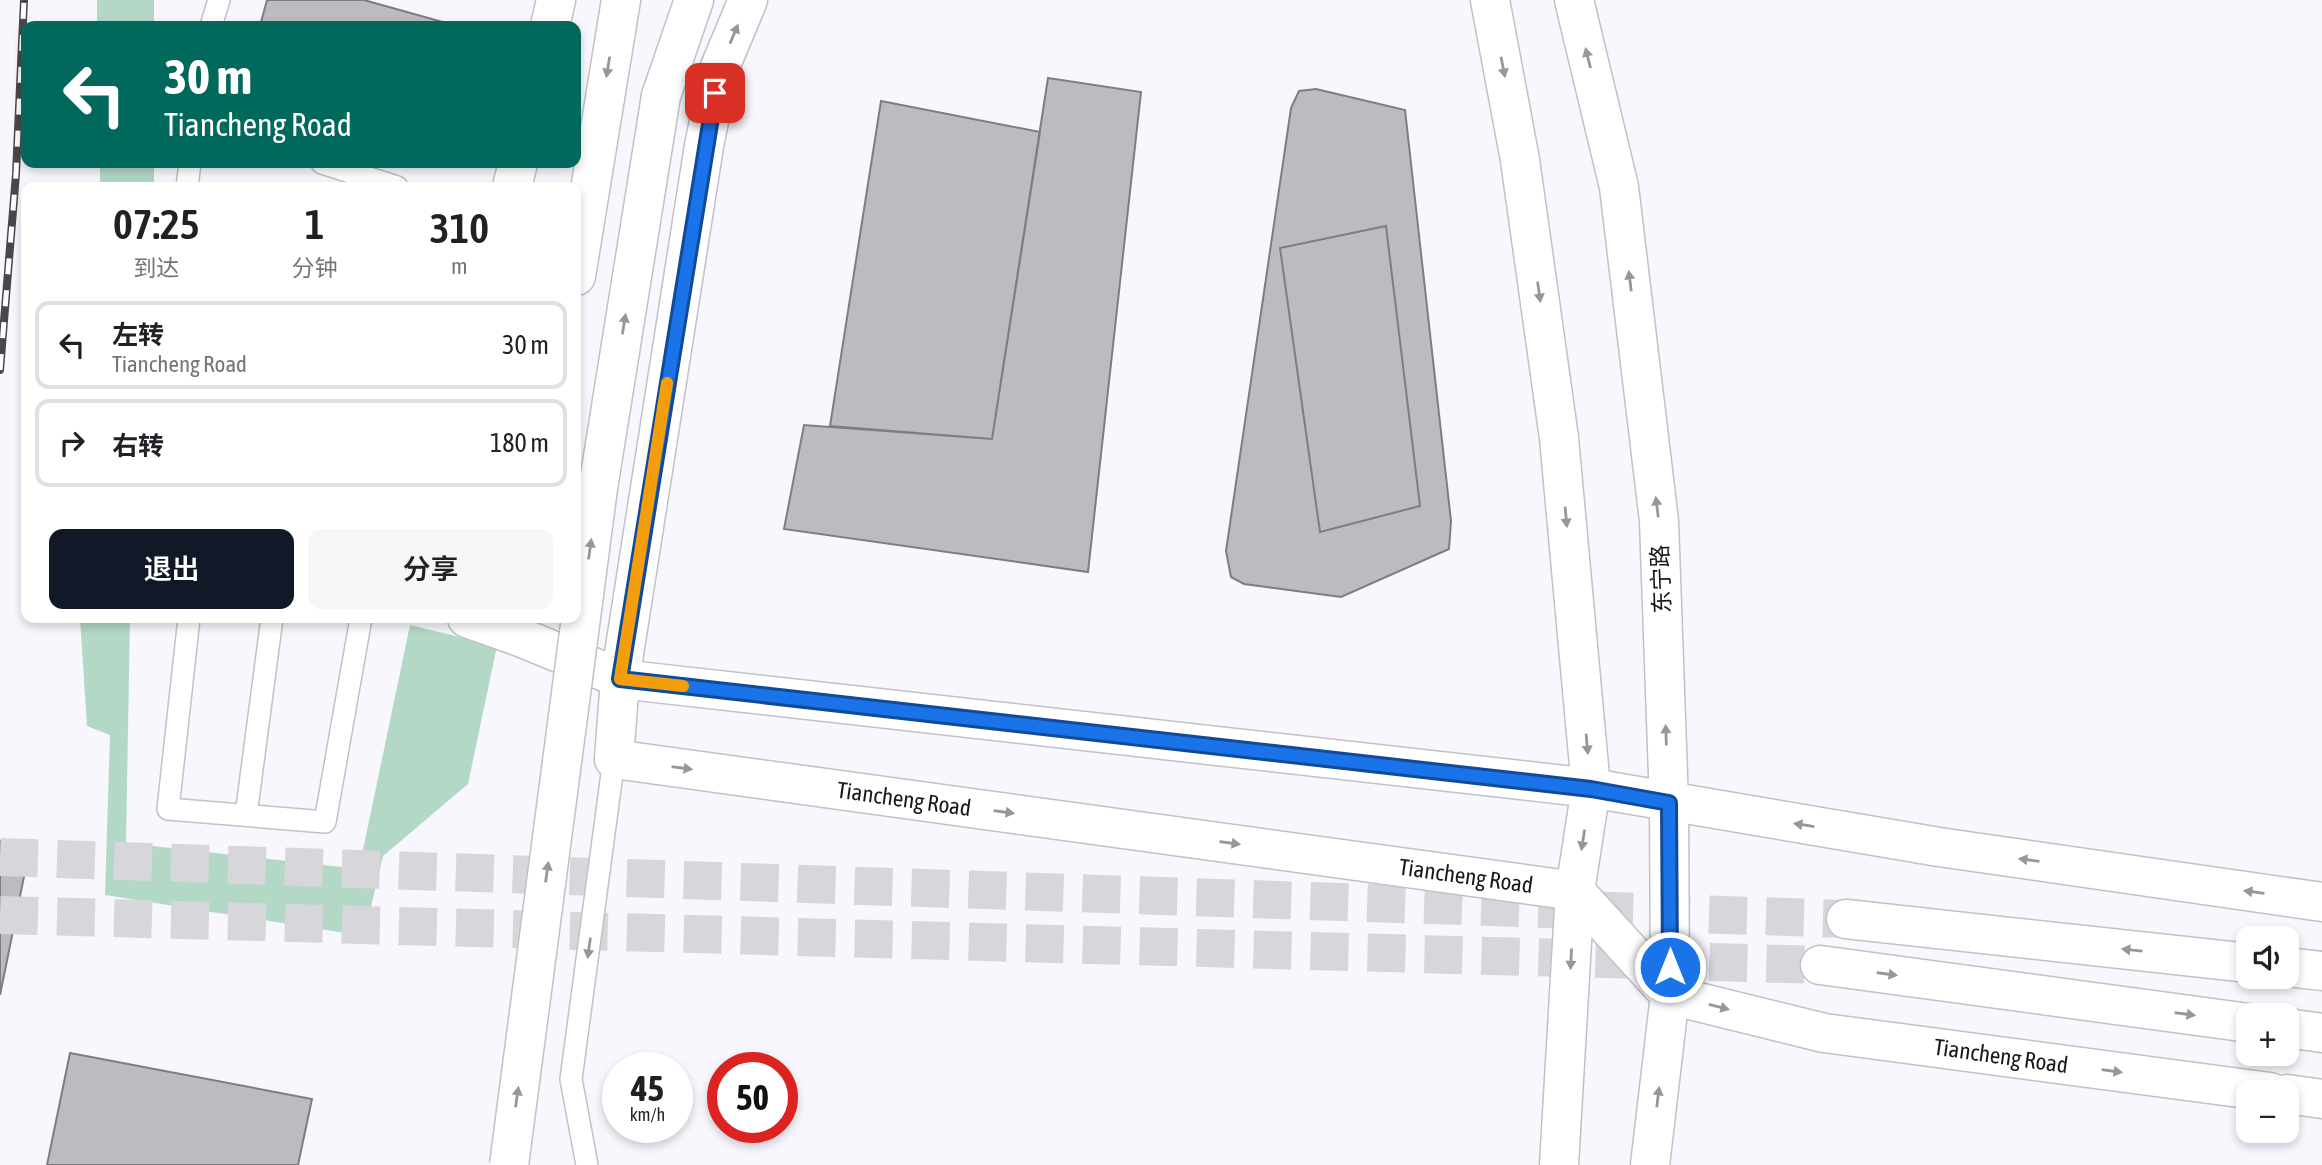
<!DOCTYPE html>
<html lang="zh">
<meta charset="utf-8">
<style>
:root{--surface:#fff;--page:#f6f6f6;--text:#202124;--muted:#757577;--line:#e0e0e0;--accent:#111827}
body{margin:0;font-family:"Asap Condensed","Noto Sans SC",sans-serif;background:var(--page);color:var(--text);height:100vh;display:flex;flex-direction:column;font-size:26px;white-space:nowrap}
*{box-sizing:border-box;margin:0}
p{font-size:23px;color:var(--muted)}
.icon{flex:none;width:38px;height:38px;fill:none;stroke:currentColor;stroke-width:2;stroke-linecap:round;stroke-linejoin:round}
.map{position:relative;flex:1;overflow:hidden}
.drawer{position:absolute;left:21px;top:182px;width:560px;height:441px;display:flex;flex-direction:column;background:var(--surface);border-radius:14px;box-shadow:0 4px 10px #0003}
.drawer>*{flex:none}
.top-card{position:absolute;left:21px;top:21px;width:560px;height:147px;border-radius:14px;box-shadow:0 4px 10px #0003;background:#00695c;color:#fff;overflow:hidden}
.fabs{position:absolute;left:2236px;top:926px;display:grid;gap:14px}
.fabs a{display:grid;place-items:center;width:63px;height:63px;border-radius:14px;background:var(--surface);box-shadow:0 4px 10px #0003;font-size:35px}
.speed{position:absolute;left:602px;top:1052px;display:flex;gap:14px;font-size:35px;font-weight:700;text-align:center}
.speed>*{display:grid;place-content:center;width:91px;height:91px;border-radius:50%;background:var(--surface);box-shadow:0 4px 10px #0003;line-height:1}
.speed small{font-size:18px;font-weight:400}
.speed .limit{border:10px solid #d22;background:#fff;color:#111}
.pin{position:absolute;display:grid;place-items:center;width:60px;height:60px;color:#fff;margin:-30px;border-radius:14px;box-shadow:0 4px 10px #0006}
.me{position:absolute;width:77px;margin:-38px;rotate:0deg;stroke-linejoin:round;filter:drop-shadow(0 0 5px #0008)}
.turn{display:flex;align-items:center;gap:24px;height:147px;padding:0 28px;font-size:32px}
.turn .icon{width:91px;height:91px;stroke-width:2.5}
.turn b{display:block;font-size:49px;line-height:60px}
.eta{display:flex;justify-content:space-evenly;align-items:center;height:119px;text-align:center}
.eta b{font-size:42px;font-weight:600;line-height:49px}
.button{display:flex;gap:14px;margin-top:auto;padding:14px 28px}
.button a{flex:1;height:80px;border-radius:14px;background:var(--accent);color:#fff;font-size:28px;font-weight:600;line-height:80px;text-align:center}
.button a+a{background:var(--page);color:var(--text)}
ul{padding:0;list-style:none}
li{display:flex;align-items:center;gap:21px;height:88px;margin:0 14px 10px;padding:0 14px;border:4px solid var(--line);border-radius:14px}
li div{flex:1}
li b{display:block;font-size:26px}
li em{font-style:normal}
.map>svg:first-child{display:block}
.green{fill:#b4d8c6}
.building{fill:#bcbbc0;stroke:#7f7d82;stroke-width:2}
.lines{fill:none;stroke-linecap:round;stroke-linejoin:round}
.primary-tunnel{stroke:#d6d6db;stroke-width:38;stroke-dasharray:38 19;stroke-linecap:butt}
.lane-casing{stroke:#c1c1c6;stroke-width:24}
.street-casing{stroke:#c1c1c6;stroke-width:41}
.secondary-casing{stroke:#c1c1c6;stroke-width:41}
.primary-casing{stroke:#c1c1c6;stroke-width:41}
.lane{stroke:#fff;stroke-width:21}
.street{stroke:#fff;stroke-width:38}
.secondary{stroke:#fff;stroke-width:38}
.primary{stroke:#fff;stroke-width:38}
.rail-casing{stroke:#48484a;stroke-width:8}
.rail{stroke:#fff;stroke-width:5;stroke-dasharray:16;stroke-linecap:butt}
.secondary-bridge-casing{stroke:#c1c1c6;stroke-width:41;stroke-linecap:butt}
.secondary-bridge{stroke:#fff;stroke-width:38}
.oneway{fill:#979798}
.route-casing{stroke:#114b97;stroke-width:18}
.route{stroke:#1a73e8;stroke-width:12}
.slow{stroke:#f59e0b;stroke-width:12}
.labels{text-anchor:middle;stroke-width:5;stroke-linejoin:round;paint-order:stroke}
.street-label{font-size:23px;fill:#18181a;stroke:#fff}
</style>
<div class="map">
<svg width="2322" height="1165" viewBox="0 0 2322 1165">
<rect width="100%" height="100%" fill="#f7f7fd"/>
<path class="green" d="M97,0H154V26H97Z
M100,163H154V187H100Z
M80,618H130L126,843L359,869L410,625L497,646L468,784L383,856L364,936L105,895L110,735L87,726Z"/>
<path class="building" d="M267,0H364L457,26H260Z
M1048,78L1141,92L1088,572L784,529L804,425L992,439Z
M1316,89L1405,110L1451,521L1449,549L1341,597L1244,584L1231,577L1226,551L1291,108L1299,91Z
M881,101L1040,132L992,439L830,426Z
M1386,226L1420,506L1320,532L1280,248Z
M0,841L30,847L0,995Z
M70,1053L312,1099L298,1165H47Z"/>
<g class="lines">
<path class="primary-tunnel" d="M0,857L1846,919
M0,915L1820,965"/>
<g class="lane-casing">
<path id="lane" d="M211,26L219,0
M322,163L397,187
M187,187L190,163
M189,618L168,809L325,822L361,618
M246,815L272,618
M587,1165L571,1079L614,759"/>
</g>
<g class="street-casing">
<path id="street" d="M550,26L556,0
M512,187L518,163
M576,276L621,0
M467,618L520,637L605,672
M614,759L620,679L704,146L720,67L748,0"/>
</g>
<g class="secondary-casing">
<path id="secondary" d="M1490,0L1520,160L1559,438L1591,788L1575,891L1559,1165
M1574,0L1619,187L1659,521L1669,803L1670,995L1650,1165
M661,96L694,0
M620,679L1591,788L1939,847L2322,902
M614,759L1575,891L1670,995L1824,1033L2270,1092
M2287,1094L2322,1099"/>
</g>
<g class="primary-casing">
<path id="primary" d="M1846,919L2249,963
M1820,965L2249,1023
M2287,967L2322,971
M2287,1028L2322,1033"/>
</g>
<use href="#lane" class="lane"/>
<use href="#street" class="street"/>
<use href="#secondary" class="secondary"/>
<use href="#primary" class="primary"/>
<g class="rail-casing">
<path id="rail" d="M0,370L16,174L24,0"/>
</g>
<use href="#rail" class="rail"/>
<g class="secondary-bridge-casing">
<path id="secondary-bridge" d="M509,1165L598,488L661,96"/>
</g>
<use href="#secondary-bridge" class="secondary-bridge"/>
</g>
<defs><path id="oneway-solid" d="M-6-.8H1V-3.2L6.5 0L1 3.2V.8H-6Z" transform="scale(1.75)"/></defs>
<g class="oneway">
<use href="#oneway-solid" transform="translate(734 34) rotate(-67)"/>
<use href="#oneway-solid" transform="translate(1588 58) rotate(-104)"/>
<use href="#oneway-solid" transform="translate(608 67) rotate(99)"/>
<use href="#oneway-solid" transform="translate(1503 67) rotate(79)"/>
<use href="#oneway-solid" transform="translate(1630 281) rotate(-97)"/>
<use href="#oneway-solid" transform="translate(1539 292) rotate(82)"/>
<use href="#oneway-solid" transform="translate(624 324) rotate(-81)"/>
<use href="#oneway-solid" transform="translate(1657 507) rotate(-97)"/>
<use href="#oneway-solid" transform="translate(1566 517) rotate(85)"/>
<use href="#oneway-solid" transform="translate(590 549) rotate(-82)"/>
<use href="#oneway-solid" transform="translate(1666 735) rotate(-92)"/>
<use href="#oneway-solid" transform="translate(1587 744) rotate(85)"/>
<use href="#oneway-solid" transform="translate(682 768) rotate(8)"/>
<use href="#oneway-solid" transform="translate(1004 812) rotate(8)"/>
<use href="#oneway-solid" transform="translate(1804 825) rotate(-171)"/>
<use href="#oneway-solid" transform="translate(1583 840) rotate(99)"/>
<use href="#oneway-solid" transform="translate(1230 843) rotate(8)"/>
<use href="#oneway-solid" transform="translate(2029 860) rotate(-172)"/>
<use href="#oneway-solid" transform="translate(547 872) rotate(-82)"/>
<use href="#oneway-solid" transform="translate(2254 892) rotate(-172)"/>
<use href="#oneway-solid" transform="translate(589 948) rotate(98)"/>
<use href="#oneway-solid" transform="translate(2132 950) rotate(-174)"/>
<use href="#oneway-solid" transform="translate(1571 959) rotate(93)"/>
<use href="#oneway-solid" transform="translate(1887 974) rotate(8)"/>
<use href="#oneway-solid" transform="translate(1719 1007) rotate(14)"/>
<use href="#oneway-solid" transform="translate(2185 1014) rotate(8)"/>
<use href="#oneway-solid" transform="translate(2112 1071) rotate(8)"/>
<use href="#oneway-solid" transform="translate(517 1097) rotate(-82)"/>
<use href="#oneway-solid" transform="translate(1658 1097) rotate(-83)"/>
</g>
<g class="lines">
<g class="route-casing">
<path id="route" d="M715,93L620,679L1591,789L1669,803L1670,967"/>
</g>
<use href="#route" class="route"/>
<path class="slow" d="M667,383L620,679L683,686"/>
</g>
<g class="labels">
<g class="street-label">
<text transform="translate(1661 579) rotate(-92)" y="8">东宁路</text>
<text transform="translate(904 799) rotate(8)" y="8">Tiancheng Road</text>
<text transform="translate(1466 876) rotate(8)" y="8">Tiancheng Road</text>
<text transform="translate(2001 1056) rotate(8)" y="8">Tiancheng Road</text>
</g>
</g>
</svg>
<div class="fabs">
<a><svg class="icon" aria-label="sound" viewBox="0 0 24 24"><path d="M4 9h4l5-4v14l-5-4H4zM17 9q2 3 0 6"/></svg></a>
<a>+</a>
<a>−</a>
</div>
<div class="speed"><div>45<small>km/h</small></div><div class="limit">50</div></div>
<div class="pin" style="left:715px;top:93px;background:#d93025"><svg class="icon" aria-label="arrive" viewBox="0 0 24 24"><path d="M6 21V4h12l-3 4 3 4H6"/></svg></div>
<svg class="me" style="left:1670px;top:967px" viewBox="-20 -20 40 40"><circle r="17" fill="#1a73e8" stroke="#fff" stroke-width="3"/><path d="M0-11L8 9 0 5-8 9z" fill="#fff"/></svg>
<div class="top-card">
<div class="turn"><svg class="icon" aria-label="left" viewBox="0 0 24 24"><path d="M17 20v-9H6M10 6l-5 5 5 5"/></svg><div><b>30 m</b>Tiancheng Road</div></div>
</div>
<section class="drawer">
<div class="eta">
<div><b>07:25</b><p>到达</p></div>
<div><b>1</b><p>分钟</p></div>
<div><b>310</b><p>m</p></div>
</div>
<ul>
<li><svg class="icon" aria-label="left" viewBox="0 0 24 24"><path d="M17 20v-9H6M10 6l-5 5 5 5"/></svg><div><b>左转</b><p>Tiancheng Road</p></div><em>30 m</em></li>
<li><svg class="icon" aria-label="right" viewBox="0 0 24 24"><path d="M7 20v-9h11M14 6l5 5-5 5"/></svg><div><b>右转</b></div><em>180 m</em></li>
</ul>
<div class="button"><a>退出</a><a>分享</a></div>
</section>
</div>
